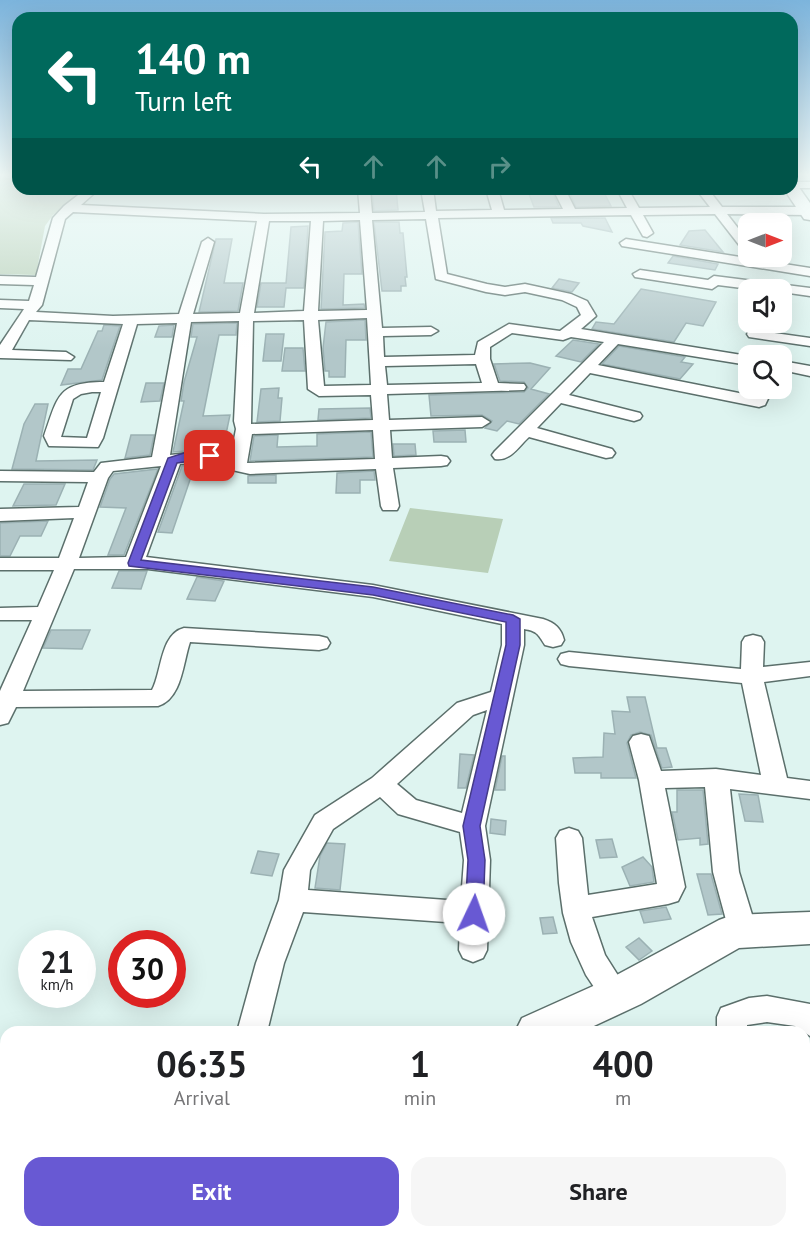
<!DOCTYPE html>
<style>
:root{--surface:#fff;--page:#f6f6f6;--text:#202124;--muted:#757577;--accent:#6859d3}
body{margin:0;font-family:"PT Sans",sans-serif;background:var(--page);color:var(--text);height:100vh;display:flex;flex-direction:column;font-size:22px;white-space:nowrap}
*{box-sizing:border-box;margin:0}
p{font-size:20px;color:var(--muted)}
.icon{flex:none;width:33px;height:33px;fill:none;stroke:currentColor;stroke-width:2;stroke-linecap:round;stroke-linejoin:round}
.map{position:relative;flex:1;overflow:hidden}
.drawer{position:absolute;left:0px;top:1026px;width:810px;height:212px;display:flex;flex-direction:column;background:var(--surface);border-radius:18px 18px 0 0;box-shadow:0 6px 24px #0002}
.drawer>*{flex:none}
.guide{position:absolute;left:12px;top:12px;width:786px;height:183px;border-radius:18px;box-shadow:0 6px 24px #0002;background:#00695c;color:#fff;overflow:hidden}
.needle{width:39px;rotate:90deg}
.controls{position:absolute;left:738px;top:213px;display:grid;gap:12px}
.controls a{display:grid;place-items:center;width:54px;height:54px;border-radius:12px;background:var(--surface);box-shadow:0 6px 24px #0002;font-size:30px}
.speed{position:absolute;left:18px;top:930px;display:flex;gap:12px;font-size:30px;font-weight:700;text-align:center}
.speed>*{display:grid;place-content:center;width:78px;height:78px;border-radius:50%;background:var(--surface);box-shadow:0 6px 24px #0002;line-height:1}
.speed small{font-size:15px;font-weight:400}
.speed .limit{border:9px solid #d22;background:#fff;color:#111}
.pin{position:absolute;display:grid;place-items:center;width:51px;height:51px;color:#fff;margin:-26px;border-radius:12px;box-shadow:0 3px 9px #0006}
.me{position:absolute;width:66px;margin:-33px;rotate:3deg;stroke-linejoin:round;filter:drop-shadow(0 0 4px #0008)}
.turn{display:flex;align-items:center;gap:21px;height:126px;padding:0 24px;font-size:27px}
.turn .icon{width:78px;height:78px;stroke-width:2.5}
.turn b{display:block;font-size:42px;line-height:51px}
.lanes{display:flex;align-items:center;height:57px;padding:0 24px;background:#0003;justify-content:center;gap:30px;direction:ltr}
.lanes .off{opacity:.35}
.eta{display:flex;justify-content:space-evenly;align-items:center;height:102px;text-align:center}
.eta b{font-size:36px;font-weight:800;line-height:42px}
.cta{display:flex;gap:12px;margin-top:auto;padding:12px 24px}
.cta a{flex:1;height:69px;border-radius:18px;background:var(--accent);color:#fff;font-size:24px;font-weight:800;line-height:69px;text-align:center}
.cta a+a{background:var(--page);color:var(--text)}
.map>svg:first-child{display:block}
.green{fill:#b8cfb7}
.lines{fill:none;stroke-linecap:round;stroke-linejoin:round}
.stream{stroke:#7bb4ca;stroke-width:3}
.building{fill:#b2c7c9;stroke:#9bb1b3;stroke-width:1.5}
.street-casing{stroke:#5b6f6b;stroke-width:3}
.secondary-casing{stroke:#5b6f6b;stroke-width:3}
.street{fill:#fff;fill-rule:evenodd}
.secondary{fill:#fff;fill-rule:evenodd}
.route{fill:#6859d3;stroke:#443a89;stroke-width:1.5}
</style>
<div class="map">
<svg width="810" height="1237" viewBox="0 0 810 1237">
<rect width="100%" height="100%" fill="#def4f0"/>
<path class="green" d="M0,177L18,179V189H86L53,215L45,226L36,275L0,274Z
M410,508L503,519L488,573L389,561Z
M6,1169V1232H441L442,1237H0V1170Z"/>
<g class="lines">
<path class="stream" d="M641,189L680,193L735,189"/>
</g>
<path class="building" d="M372,189H396L398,210L374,211Z
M568,189H602L611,206L576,207Z
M528,191H552L559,207H534Z
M551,218H605L612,232L583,226L581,223H553Z
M358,222L362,274H344L343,305L364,304L365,308L321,309L325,232L342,231L343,223Z
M374,222H399L400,233H403L407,277H405L406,286H401V291H382Z
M308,226L304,288H286L284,307H257L261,283H286L291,227Z
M705,230L723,252L680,245L689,231Z
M216,239H232L224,283H243L238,311L199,312Z
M673,256L718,264L715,270L668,263Z
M559,279L579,283L572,292L552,288Z
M641,289L716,302L703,326L686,323L674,342L592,329L596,322L614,324Z
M365,320L366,340H346L345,377H329V371H325L323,348L326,322Z
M237,323L236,335H219L203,416L230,415L226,434H201L198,450L173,452L184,401H181L184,382L197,337H191L193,324Z
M104,325L120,326L102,380L61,385L68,369H81L98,331H102Z
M174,325L172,337H155L159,326Z
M266,334H284L281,361H263Z
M573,340L599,344L581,362L556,356Z
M619,346L685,357L681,362L693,364L680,379L602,364Z
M285,348H303L305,371H282Z
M530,363L550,368L531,389L549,394L519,424L507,421L497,431L485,428L492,421L482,415L431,416L429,395L524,392L528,388L524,382L500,381L494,364Z
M146,383H164L160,401L141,402Z
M279,388L278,398H282L280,421L257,422L261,389Z
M35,404H48L36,461L97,460L93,470L12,469L24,424Z
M370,408L371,418L318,420L319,409Z
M465,430L466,442H434L433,431Z
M371,432L373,457L250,461L254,436L278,435L277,447L317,446V434Z
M131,435H154L150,455L125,458Z
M393,444H415L416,455L394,456Z
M195,465L172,533L158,532L182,466Z
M158,469L124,555H108L126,508L100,507L110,479L114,474Z
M374,471L375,480H360V493H336L337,473Z
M276,475V483H248V476Z
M24,484H65L56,505L13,506Z
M48,521L41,536H20L10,556H0V523Z
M119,571H147L141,589L112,588Z
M197,577L224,581L215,601L187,599Z
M51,630H90L82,649L43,648Z
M627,697H645L657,748H666L672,767L662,768L651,735L640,732L631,735L627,743L636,778H601V773H575L573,758L603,757L604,733L615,734L612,711L630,712Z
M460,754L474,755L466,788H458Z
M502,756H505V790H495Z
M677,790H703L708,844L700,845V838L678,840L672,812H677Z
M739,794L758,795L763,822L745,821Z
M491,819L506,821L505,835L490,833Z
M612,839L617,857L600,858L596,840Z
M327,843L345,844L340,890L315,888L320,856Z
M258,851L279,854L272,876L251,873Z
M643,857L652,867L654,882L630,886L622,867Z
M697,874H711L722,914L708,915Z
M666,907L671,919L644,923L640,911Z
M553,917L557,933L543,934L540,918Z
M639,938L652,951L639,960L626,947Z"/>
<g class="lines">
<g class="street-casing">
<path id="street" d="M792,182H810V188H792Z
M86,189H99L81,205L264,214L360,213L358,189H370L372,213L425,212L421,189H433L436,211L492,210L486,189H498L504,210L563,209L553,189H565L575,209L627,208L618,191L620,189H628L639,208L710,207L696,189H708L722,207H810V215L727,214L748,241L747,251L743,250L715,214L643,215L653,233L647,237L643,236L631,215L438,218L447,274L487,284L505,287L525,284L571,294L587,301L596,316L581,329L748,356V365L618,344L598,365L754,396L757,388H773L765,405L759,407L590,373L569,395L640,413L642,416L640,419L634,421L561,403L537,428L612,449L615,453L612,457L606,458L529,437C519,446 510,462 495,459L492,455L495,451L604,342L571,337L563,340L512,333L490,347V359L498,383L524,384L526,387L524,390L387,394L389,420L482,417L490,422L482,427L390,430L392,458L441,456L447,457L450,461L447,465L441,466L393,468L399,506L397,510H383L381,506L376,469L250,474L232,470L229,466L236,429L234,421L239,321L191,322L170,455L210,451L216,452L219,456L216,460L180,464L146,557L373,585L543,619C555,623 561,628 564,640L561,645L553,647L545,645C538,634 537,631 524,629V645L485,826L490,860L487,950L483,958L473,962L463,958L459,950L460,923L303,912L284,963L267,1032H237L256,963L279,900L284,870L315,815L372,778L457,703L491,692L502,645V624L373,597L148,569H74L23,691L152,690C162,672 160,634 184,628L319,636L327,638L330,643L327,648L319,650L190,642C183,662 182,699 158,706L16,707L8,723L0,725V691L32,620H0V608L38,607L54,570H0V558H59L74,518L0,521V509L79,507L88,482L0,481V471L94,472L101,463L152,457L177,323L137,324L103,438L98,447L49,446L44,436C58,397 57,382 104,382L123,324L29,320L12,350L66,352L74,357L71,360L0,358V345L24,309L0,308V300L29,301L34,285L0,284V276L36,277L53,218L64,206ZM73,212L257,221L240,313L193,314L214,242L208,238L202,242L179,314L113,316L36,312L42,305L65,219ZM426,219L436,279L486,292L505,295L525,292L562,300L577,307L581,315L560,331L509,324L478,342L475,355L384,357L383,336L431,335L438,331L431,327L382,328L372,220ZM360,220L367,310L318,311L323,221ZM269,221H311L304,311L254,313ZM367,318L371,385L324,386L318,320ZM304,320L308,389L319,396L371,395L373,420L251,424L253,321ZM476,364L482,383L387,385L385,366ZM92,392H101L87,438L61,437L73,399L81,394ZM373,430L375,459L247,463L252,434ZM161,466L126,557L79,558L108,478L113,471ZM487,710L462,813L416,800L397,784L473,715ZM380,797L398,814L460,832L464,860L461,901L308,890L310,870L333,829Z
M626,239L810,268V276L622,246L620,243Z
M640,270L708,280L714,276L810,288V296L782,292V290H758L718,285L712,289L635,277L633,274Z
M754,330L810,338V346L749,337L747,334L749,331Z
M782,361L810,366V376L782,370Z
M753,635L761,637L764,642L763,667L810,662V676L764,682L787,778L810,781V799L730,789L739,872L757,931L753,939L743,943L733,939L729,931L713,872L705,787L665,788L685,887L678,901L668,904L592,917L605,955L631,996L626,1005L616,1009L606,1005L586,975L571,942L563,913L559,883L556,838L560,831L569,828L578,831L582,838L588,895L657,884L639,780L629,742L633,736L641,734L649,736L661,771L716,769L761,775L742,683L569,666L561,664L558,659L561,654L569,652L741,669L742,642L745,637Z
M767,996L810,1004V1036L804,1032H799L795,1026L767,1022L747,1025V1032H717V1017L721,1008L749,998Z
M435,1232H469L471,1237H435Z
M686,1232H720L723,1237H687Z"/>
</g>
<g class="secondary-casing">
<path id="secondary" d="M792,184L798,186L810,203V220L804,219L784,189H792Z
M810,912V944L739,948L641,1004L581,1032H515L522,1018L611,978L719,920L733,915Z
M0,1113H6V1157H0Z"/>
</g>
<use href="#street" class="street"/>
<use href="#secondary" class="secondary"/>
</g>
<linearGradient id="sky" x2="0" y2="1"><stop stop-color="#7cb4dc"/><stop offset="0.5" stop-color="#f0faf8"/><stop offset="1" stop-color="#f0faf8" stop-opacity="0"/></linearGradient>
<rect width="810" height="349" fill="url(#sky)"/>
<path class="route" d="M210,452L215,456L214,458L177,463L141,560L373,587L513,615L520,619V645L480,826L485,860L483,914L481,919L474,921L468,919L465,914L468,860L463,826L506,645V622L373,595L129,566L128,563L168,458L184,453Z"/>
</svg>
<div class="controls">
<a><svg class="needle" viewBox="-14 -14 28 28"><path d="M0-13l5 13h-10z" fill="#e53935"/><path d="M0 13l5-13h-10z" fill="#757577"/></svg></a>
<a><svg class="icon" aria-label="sound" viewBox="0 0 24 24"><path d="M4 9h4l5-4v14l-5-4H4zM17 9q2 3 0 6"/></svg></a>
<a><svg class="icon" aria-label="search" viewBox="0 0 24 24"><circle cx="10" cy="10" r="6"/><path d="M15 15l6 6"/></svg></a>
</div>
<div class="speed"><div>21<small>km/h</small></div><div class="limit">30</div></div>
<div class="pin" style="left:210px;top:456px;background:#d93025"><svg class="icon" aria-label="arrive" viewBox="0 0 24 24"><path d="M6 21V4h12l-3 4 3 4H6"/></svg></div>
<svg class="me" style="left:474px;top:914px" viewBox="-20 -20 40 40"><circle r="19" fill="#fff"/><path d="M0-13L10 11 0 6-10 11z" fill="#6859d3"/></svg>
<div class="guide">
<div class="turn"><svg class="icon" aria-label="left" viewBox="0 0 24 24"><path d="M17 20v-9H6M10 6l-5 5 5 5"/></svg><div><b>140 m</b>Turn left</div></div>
<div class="lanes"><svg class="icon" aria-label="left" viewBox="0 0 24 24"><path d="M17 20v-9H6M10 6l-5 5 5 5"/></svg><svg class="icon off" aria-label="ahead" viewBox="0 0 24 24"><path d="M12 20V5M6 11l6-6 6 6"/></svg><svg class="icon off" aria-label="ahead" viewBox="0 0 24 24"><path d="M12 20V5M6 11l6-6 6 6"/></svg><svg class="icon off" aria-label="right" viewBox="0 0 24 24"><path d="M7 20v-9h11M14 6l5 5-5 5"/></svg></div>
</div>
<section class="drawer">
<div class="eta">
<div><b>06:35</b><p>Arrival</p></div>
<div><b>1</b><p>min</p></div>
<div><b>400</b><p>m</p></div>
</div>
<div class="cta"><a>Exit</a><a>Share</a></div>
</section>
</div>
